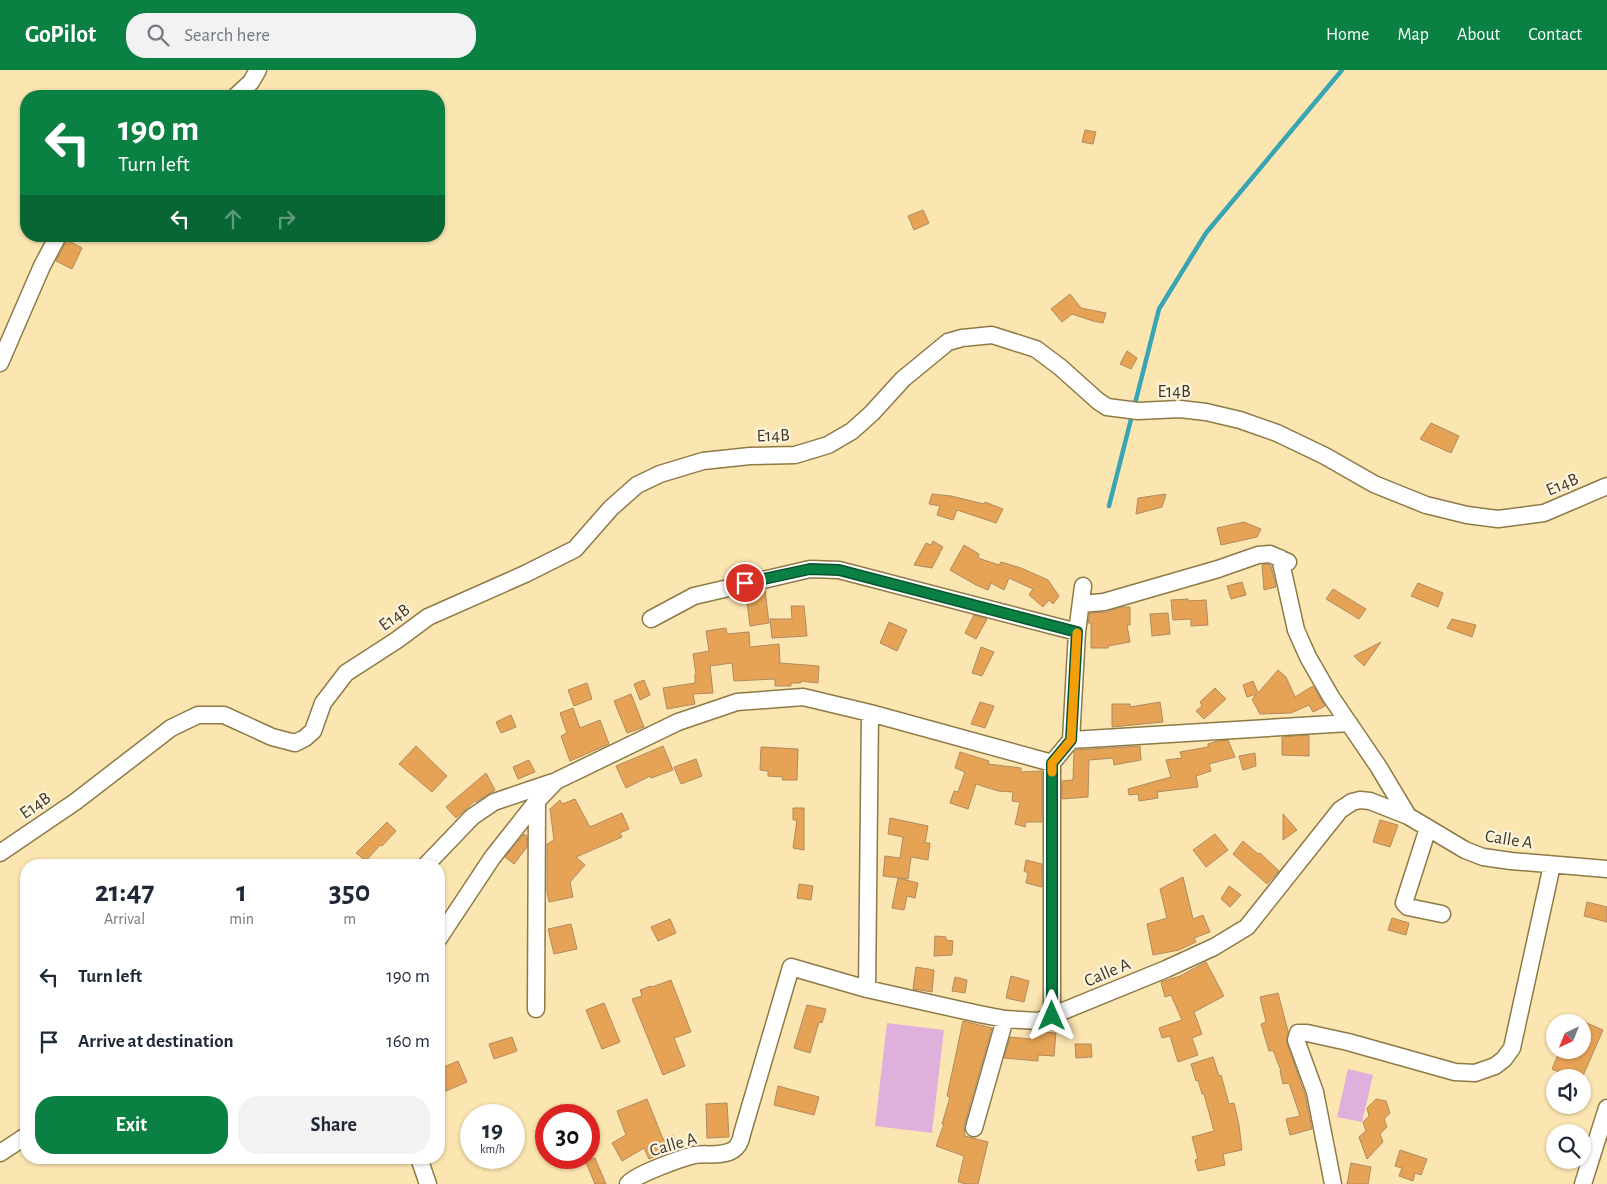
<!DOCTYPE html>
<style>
:root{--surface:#fff;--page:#f2f2f3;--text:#1f2937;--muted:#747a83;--accent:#0b8043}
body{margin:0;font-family:"Alegreya Sans",sans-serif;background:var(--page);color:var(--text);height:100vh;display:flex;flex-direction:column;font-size:19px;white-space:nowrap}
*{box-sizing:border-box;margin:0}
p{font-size:16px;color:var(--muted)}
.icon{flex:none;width:28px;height:28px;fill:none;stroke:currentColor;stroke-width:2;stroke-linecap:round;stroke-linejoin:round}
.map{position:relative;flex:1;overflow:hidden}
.details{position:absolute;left:20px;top:789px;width:425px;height:305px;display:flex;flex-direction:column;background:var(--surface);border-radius:20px;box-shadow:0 1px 4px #0004}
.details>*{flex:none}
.top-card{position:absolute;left:20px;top:20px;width:425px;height:152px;border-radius:20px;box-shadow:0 1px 4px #0004;background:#0b8043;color:#fff;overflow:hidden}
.needle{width:32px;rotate:223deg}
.fabs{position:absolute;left:1546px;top:944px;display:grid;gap:10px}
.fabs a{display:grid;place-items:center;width:45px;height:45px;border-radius:50%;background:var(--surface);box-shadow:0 1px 4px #0004;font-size:25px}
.speed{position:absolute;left:460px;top:1034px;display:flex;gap:10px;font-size:25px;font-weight:700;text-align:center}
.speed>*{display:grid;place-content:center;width:65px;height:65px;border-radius:50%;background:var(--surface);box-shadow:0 1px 4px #0004;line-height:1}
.speed small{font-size:12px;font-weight:400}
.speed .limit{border:8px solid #d22;background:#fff;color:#111}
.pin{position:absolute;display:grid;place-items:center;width:42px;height:42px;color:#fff;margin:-21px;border:2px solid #fff;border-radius:50%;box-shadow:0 1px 5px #0007}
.me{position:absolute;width:55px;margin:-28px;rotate:0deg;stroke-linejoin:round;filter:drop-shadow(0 0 4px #0008)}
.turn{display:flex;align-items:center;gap:18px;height:105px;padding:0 15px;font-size:22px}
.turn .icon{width:65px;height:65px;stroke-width:2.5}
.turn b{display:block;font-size:35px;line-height:42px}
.lanes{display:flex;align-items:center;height:48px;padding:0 15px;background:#0003;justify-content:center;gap:25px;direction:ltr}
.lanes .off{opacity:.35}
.eta{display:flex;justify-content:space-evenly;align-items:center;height:85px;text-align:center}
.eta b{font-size:30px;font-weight:600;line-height:35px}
.cta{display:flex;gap:10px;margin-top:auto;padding:10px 15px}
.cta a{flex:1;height:58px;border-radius:20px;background:var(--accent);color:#fff;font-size:20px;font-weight:600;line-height:58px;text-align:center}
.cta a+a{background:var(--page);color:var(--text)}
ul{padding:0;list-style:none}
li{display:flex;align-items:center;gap:15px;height:65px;padding:0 15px}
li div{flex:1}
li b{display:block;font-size:19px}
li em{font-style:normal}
header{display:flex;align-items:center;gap:30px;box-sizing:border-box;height:70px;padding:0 25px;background:var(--accent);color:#fff}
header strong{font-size:24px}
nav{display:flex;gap:28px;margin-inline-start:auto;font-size:18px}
.search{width:350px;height:45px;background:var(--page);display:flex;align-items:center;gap:12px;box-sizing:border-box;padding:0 18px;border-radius:20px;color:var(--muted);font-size:19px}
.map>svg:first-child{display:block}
.green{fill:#e0b0dd}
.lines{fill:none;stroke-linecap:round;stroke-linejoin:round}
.stream{stroke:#37a5b4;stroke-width:4.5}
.building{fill:#e6a355;stroke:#b08a61}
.street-casing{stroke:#8d7a47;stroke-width:19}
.street{stroke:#fff;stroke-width:16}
.route-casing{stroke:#07532c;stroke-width:12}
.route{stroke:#0b8043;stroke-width:9}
.slow{stroke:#f59e0b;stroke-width:9}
.labels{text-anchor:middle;stroke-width:4.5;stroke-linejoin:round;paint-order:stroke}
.street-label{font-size:18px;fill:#413823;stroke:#fdf4df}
</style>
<header>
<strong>GoPilot</strong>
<div class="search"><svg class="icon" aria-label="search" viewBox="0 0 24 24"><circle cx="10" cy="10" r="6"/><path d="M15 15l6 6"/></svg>Search here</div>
<nav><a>Home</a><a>Map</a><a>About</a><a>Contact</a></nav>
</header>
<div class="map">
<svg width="1607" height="1114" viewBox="0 0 1607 1114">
<rect width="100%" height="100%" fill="#fbe5b0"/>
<path class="green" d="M887,953L944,960L932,1063L875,1056Z
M1348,999L1373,1005L1362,1052L1337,1047Z"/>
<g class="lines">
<path class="stream" d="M1109,436L1159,239L1206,163L1342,0"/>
</g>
<path class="building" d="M1085,60L1096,62L1093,74L1082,72Z
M923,140L929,153L914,160L908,146Z
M67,170L82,178L72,199L56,191Z
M1070,224L1081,238L1106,243L1103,253L1093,251L1072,244L1062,252L1051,239Z
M1127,281L1137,288L1131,299L1120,294Z
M1431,353L1459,366L1451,383L1420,369Z
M932,424L951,426L984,434L985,432L1003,439L996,453L957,440L953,450L937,445L940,436L929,434Z
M1166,424L1162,437L1136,444L1138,428Z
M1244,452L1261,459L1257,467L1221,475L1217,458Z
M933,471L943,477L932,498L914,495L926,473L931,475Z
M964,475L979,484L978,488L999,495L1001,492L1021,498L1048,510L1059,526L1053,534L1049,530L1043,537L1029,525L1033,519L1009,508L1004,520L991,513L988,520L976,515L950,500Z
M1268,494L1271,496L1276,517L1264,520L1262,495Z
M1242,512L1246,525L1231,529L1227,516Z
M1418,513L1443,523L1438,537L1411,526Z
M1333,519L1366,539L1359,549L1326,529Z
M765,520L769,553L750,556L746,524Z
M1188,529V531L1206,530L1208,555L1191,556V549L1173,550L1171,530Z
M791,536H804L807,566L772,568L770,549H792Z
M1121,537H1130V555H1127L1130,572L1108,576V578H1091V553H1088L1090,543L1107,542Z
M1168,543L1170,564L1152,566L1150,544Z
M974,545L987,549L976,569L965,563Z
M1452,549L1476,555L1472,567L1447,558Z
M889,552L907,560L897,581L880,573Z
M726,558L727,564L749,562L750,577L779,574L780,593L819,596L818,613L801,611V613H791V616H775V609L734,611L732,593L710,596L713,623L693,624L695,634L667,639L663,618L695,613V604H696L693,584L709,581L706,561Z
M1381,572L1364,596L1354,586Z
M981,577L994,582L982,606L972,603Z
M1278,600L1286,607L1295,627L1313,616L1325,636L1313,642L1309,635L1291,643L1260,644L1252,629L1257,624L1247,627L1243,615L1253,611L1258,623Z
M644,610L650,625L640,630L634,614Z
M587,613L592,629L574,636L568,620Z
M1215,618L1226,629L1204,649L1196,641L1202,636L1200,632Z
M631,624L644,657L627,663L614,631Z
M980,632L994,636L985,658L971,654Z
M1160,632L1163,652L1112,657V634H1130V637Z
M573,638L580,658L600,650L609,674L570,691L561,666L567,663L560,643Z
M511,645L516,657L501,663L496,652Z
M1309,665V686L1282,685V667Z
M1228,670L1235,687L1209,694L1211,701L1196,706L1198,717L1157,722L1158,728L1139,731L1138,724L1129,725L1128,719L1171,707L1166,690L1182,688L1180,682L1208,677V674L1217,671Z
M416,676L447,706L432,722L399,694Z
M663,676L673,700L651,708L650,706L626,718L616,696Z
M1140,676L1141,690L1114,695L1113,688L1089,690L1088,727L1062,729V711L1073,710L1074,682L1076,680Z
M761,677L798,679L797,710H782L783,707L768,706V701L760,700Z
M960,682L989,691L988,694L1021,698V702L1042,701V752H1026L1025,757L1015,754L1020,732L1012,731L1013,722L998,721L976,714L968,739L950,733L954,721L958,722L965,702L955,698Z
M1255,683L1256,696L1243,700L1239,686Z
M696,689L702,706L681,714L674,697Z
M529,690L535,702L518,709L513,697Z
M486,703L495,720L476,732L475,731L456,748L446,737Z
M575,729L590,757L622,743L629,759L620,763L622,767L576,787L585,795L570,812L573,827L549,832L547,821V774L554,770L550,739L560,730L562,734Z
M793,738H804V780L793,778L797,750H793Z
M1283,744L1297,760L1283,770Z
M890,748L928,756L925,773H930L928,790L911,787L908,809L883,806L885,786L900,788L903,767L888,764Z
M1380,750L1398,755L1390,777L1373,772Z
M387,752L396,761L382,776L380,775L366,791L356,783Z
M524,764L527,766V777L514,794L505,787Z
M1215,764L1228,780L1206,797L1193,780Z
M1243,771L1258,784L1260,783L1279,801L1267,814L1233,784Z
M1026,790L1042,794V817L1026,813L1028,803L1024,801Z
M1183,807L1193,849L1203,845L1210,862L1194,868L1196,872L1179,880L1153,885L1147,854L1167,848L1160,819Z
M898,808L918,813L915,828L907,826L904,840L892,838Z
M799,814L813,816L811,830L797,828Z
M1229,816L1241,825L1230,837L1221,829Z
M1587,832L1607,837V852L1584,846Z
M1392,848L1409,853L1406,865L1388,860Z
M670,849L676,863L658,871L651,857Z
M571,854L577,879L554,884L548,859Z
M935,866L946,867V870L953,871L952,885L934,886Z
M1206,892L1224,926L1194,942L1202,964L1192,968L1198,985L1178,992L1170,966L1162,968L1159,958L1182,950L1171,925L1165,927L1161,912L1180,906Z
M916,897L934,900L932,922L913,919Z
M1011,906L1029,911L1024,932L1006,928Z
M955,907L967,910L965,923L952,921Z
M671,910L691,962L674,968L685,996L663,1005L632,929L642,926L640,920L651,916L652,917Z
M1278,923L1288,961L1287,973L1305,1025L1312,1059L1290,1065L1286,1049L1300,1046L1289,1013L1283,1014L1280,1001H1281L1273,980L1269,981L1261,954L1266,952L1260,927Z
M604,933L620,972L602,979L586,940Z
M807,935L826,939L822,953L819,952L810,983L794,978Z
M963,951L992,958L964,1056L965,1066L988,1072L978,1114H967L958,1112L964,1086L936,1076L944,1054H942L950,1027L947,1026Z
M1582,951L1603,960L1582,1008H1572L1552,999L1560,980H1582Z
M1031,961L1056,963L1054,986L1038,985V991L1004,988L1010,967L1030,969Z
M512,967L517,981L494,989L489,974Z
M1075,974H1091L1092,987L1076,988Z
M1213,987L1219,1006L1221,1005L1229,1034L1234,1033L1239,1055L1242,1080L1223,1084L1225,1095L1198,1101L1195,1090L1198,1089L1192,1067L1214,1061L1204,1024H1202L1198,1010L1196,1011L1191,994Z
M458,991L467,1012L439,1024V999Z
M778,1016L819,1027L814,1045L774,1035Z
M647,1029L663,1069L673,1065L678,1076L649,1089L644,1078L622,1091L612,1073L626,1065L617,1041Z
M1376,1029L1386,1031L1390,1043L1384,1049L1387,1057L1380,1064L1383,1072L1367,1089L1359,1067L1366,1061L1363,1052L1369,1046L1367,1038Z
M727,1033L729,1067L707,1068L706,1034Z
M1400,1080L1427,1089L1421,1105L1415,1103L1413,1111L1399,1106L1402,1098L1395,1096Z
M584,1088H595L606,1114H595Z
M1351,1093L1371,1097L1368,1114H1347Z"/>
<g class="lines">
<g class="street-casing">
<path id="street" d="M236,26L251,12L258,0
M0,293L42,196L58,166
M1280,488L1296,560L1308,587L1331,627L1378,696L1408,746
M1081,534L1104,532L1218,499L1258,485L1270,484L1288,492
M651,549L694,526L810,499L839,500L1077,562
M1071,670L1349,653
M1428,758L1404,833L1408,837L1442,844
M0,783L75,732L171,658L198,645H224L272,667L295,673L305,668L313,661L323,633L346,603L397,570L428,547L525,504L575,479L611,438L637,415L660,404L703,391L750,386L795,385L828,375L852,361L872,343L903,309L948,272L962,268L992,265L1036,279L1060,297L1098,331L1107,337L1138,341L1180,339L1206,342L1240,350L1277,363L1325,386L1374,414L1426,435L1467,445L1498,449L1544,443L1607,416
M426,795L472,747L494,732L553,712
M439,868L492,788L537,731L556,711L678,652L737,632L803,627L870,643L1052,693
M867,919L870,643
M536,939L537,731
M1052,947V693L1071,670L1077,562L1083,516
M974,1058L1005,949
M0,1083L26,1066
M419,1088L428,1114
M628,1114C634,1105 682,1088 694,1085C706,1083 722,1087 733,1080C738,1077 741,1070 742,1064L791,897L867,919L979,944L1005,949L1039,951L1166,899L1214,877L1247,857L1340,740L1352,732L1360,730L1370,731L1408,746L1465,780L1483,787L1511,791L1607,799
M1333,1114L1315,1022L1296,970L1298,963H1307L1348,972L1455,1002L1475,1003L1495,996L1504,989L1512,978L1552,795
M1583,1114L1607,1038"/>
</g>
<use href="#street" class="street"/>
</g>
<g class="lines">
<g class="route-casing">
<path id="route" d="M745,513L810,499L839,500L1077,562L1071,670L1052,693V946"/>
</g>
<use href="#route" class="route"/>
<path class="slow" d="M1052,702V693L1071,670L1077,563"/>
</g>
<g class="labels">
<g class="street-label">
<text x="1174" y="327">E14B</text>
<text transform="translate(773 365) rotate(-2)" y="6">E14B</text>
<text transform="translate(1562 414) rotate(-23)" y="6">E14B</text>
<text transform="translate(394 547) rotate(-36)" y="6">E14B</text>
<text transform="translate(35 735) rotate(-35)" y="6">E14B</text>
<text transform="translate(1509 769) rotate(9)" y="6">Calle A</text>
<text transform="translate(1107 902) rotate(-23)" y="6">Calle A</text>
<text transform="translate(673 1074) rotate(-16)" y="6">Calle A</text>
</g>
</g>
</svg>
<div class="fabs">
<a><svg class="needle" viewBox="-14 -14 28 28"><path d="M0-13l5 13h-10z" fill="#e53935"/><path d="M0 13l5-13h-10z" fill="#747a83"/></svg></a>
<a><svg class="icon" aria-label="sound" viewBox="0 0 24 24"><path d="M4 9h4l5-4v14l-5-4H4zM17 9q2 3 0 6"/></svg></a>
<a><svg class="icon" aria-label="search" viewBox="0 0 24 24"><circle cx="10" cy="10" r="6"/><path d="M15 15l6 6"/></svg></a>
</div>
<div class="speed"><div>19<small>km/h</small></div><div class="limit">30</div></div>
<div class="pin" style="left:745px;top:513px;background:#d93025"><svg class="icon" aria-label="arrive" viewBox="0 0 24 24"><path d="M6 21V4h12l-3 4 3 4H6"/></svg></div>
<svg class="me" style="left:1052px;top:946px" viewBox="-20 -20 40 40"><path d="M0-17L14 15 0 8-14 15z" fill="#0b8043" stroke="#fff" stroke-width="4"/></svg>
<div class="top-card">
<div class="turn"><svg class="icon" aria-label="left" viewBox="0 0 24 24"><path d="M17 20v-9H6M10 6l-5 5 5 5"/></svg><div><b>190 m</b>Turn left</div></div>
<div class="lanes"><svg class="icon" aria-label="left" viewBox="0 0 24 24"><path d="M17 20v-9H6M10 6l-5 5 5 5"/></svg><svg class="icon off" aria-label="ahead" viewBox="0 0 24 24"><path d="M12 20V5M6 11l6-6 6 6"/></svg><svg class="icon off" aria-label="right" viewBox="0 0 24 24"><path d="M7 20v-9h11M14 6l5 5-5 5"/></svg></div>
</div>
<section class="details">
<div class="eta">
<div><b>21:47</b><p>Arrival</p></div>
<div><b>1</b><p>min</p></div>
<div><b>350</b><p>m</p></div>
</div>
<ul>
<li><svg class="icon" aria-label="left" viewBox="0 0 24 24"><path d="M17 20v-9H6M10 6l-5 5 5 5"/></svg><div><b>Turn left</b></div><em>190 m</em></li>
<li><svg class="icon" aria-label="arrive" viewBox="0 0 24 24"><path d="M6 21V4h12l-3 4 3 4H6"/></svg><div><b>Arrive at destination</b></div><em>160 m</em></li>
</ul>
<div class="cta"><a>Exit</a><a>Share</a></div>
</section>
</div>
